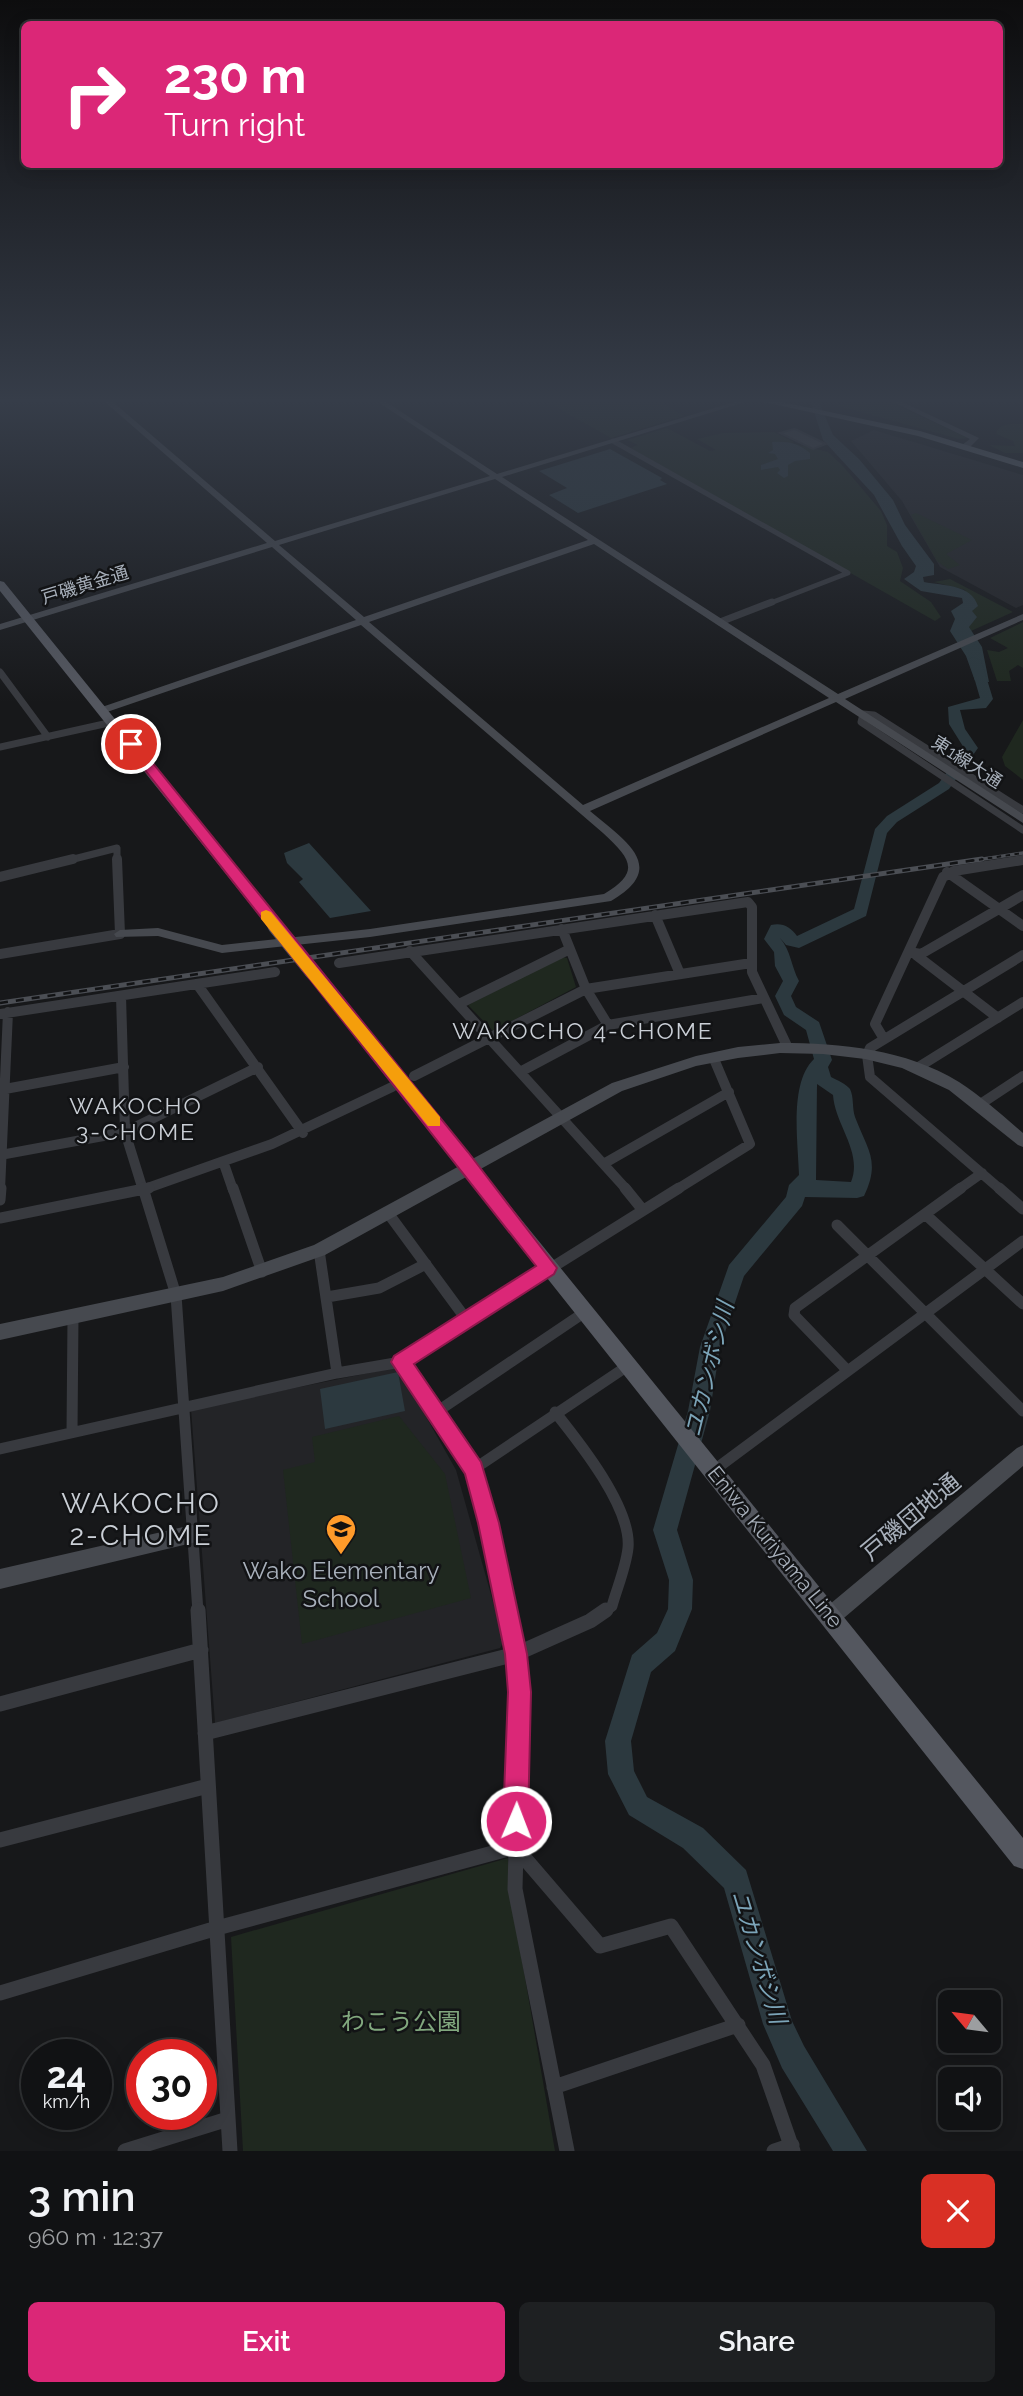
<!DOCTYPE html>
<meta charset="utf-8">
<style>
:root{--surface:#111214;--page:#1e2022;--text:#f1f3f6;--muted:#9c9ea0;--line:#303234;--accent:#db2777}
body{margin:0;font-family:Raleway,"Noto Sans JP",sans-serif;background:var(--page);color:var(--text);height:100vh;display:flex;flex-direction:column;font-size:26px;white-space:nowrap}
*{box-sizing:border-box;margin:0}
p{font-size:23px;color:var(--muted)}
.icon{flex:none;width:38px;height:38px;fill:none;stroke:currentColor;stroke-width:2;stroke-linecap:round;stroke-linejoin:round}
.map{position:relative;height:2151px;overflow:hidden}
.drawer{display:flex;flex-direction:column;background:var(--surface);flex:1}
.drawer>*{flex:none}
.banner{position:absolute;left:21px;top:21px;width:982px;height:147px;border-radius:10px;box-shadow:0 4px 18px #0003,0 0 0 2px var(--line);background:#db2777;color:#fff;overflow:hidden}
.needle{width:46px;rotate:299deg}
.tools{position:absolute;left:938px;top:1990px;display:grid;gap:14px}
.tools a{display:grid;place-items:center;width:63px;height:63px;border-radius:10px;background:var(--surface);box-shadow:0 4px 18px #0003,0 0 0 2px var(--line);font-size:35px}
.speed{position:absolute;left:21px;top:2039px;display:flex;gap:14px;font-size:35px;font-weight:700;text-align:center}
.speed>*{display:grid;place-content:center;width:91px;height:91px;border-radius:50%;background:var(--surface);box-shadow:0 4px 18px #0003,0 0 0 2px var(--line);line-height:1}
.speed small{font-size:18px;font-weight:400}
.speed .limit{border:10px solid #d22;background:#fff;color:#111}
.pin{position:absolute;display:grid;place-items:center;width:60px;height:60px;color:#fff;margin:-30px;border:4px solid #fff;border-radius:50%;box-shadow:0 2px 7px #0007}
.me{position:absolute;width:77px;margin:-38px;rotate:1deg;stroke-linejoin:round;filter:drop-shadow(0 0 5px #0008)}
.turn{display:flex;align-items:center;gap:24px;height:147px;padding:0 28px;font-size:32px}
.turn .icon{width:91px;height:91px;stroke-width:2.5}
.turn b{display:block;font-size:49px;line-height:60px}
.round{display:grid;place-items:center;flex:none;width:74px;height:74px;border-radius:10px;background:var(--page)}
.overview{display:flex;align-items:center;justify-content:space-between;height:119px;padding:0 28px}
h1{font-size:42px;font-weight:600;line-height:52px}
.button{display:flex;gap:14px;margin-top:auto;padding:14px 28px}
.button a{flex:1;height:80px;border-radius:10px;background:var(--accent);color:#fff;font-size:28px;font-weight:600;line-height:80px;text-align:center}
.button a+a{background:var(--page);color:var(--text)}
.map>svg:first-child{display:block}
.built{fill:#232427}
.green{fill:#1f281f}
.water{fill:#2c393f}
.lines{fill:none;stroke-linecap:round;stroke-linejoin:round}
.river{fill:#2c393f;fill-rule:evenodd}
.building{fill:#414347;stroke:#313236;stroke-width:2}
.street-far4{stroke:#383a3f;stroke-width:5}
.street-far3{stroke:#383a3f;stroke-width:7}
.street-far2{stroke:#383a3f;stroke-width:10}
.street-far1{stroke:#383a3f;stroke-width:11}
.street{stroke:#383a3f;stroke-width:15}
.secondary{fill:#46494f;fill-rule:evenodd}
.primary{fill:#54575f;fill-rule:evenodd}
.highway{fill:#636971;fill-rule:evenodd}
.rail-far1-casing{stroke:#4b4e54;stroke-width:3.5}
.rail-casing{stroke:#4b4e54;stroke-width:5}
.rail-far1{stroke:#121315;stroke-width:2;stroke-dasharray:4.5;stroke-linecap:butt}
.rail{stroke:#121315;stroke-width:2.5;stroke-dasharray:8;stroke-linecap:butt}
.primary-bridge{stroke:#54575f;stroke-width:15}
.route{fill:#db2777;stroke:#8e194d;stroke-width:2}
.slow{fill:#f59e0b}
.labels{text-anchor:middle;stroke-width:5;stroke-linejoin:round;paint-order:stroke}
.far-street-label{font-size:18px;fill:#a8b0bb;stroke:#121315}
.street-label{font-size:21px;fill:#a8b0bb;stroke:#121315}
.neighbourhood-label{font-size:23px;letter-spacing:2px;fill:#cacfd6;stroke:#121315}
.water-label{font-size:23px;font-style:italic;fill:#7ca5b9;stroke:#121315}
.near-street-label{font-size:24px;fill:#a8b0bb;stroke:#121315}
.near-poi-label{font-size:24px;fill:#a8b0bb;stroke:#121315}
.near-park-label{font-size:24px;fill:#81a87e;stroke:#121315}
.near-neighbourhood-label{font-size:28px;letter-spacing:2px;fill:#cacfd6;stroke:#121315}
</style>
<div class="map">
<svg width="1023" height="2151" viewBox="0 0 1023 2151">
<rect width="100%" height="100%" fill="#17181a"/>
<path class="built" d="M874,430L1023,475V605L1016,608L940,567L902,501L851,441Z
M398,1367L456,1470L504,1641L500,1648L215,1723L191,1409Z"/>
<path class="green" d="M547,402H661L684,416L611,438Z
M854,402H890L968,438L959,439L835,405Z
M1023,424V453H1005L989,445L1015,446L1013,441L996,434C999,422 1012,424 1023,424Z
M667,428L710,451L716,450L697,439L723,433L774,432L794,442L791,443L828,452L842,465L881,511L887,525V546L897,552L903,568L900,581L931,602L941,617L935,621L630,448L638,445L627,440Z
M916,513L972,540L946,554L960,565L948,569L937,561L911,515Z
M950,579L1013,612L971,631L969,627L972,611L965,590L934,582Z
M1023,622V668L1018,665L1009,671L1011,681H997L987,650L999,652L1008,648L990,638Z
M1023,720V780L1005,766L1002,757Z
M562,957L567,958L576,987L493,1031L468,1005Z
M399,1416L445,1474L471,1598L302,1644L283,1470L315,1462L312,1437Z
M508,1858L511,1897L555,2151H243L231,1937Z"/>
<path class="water" d="M811,402H819L833,435L859,459L893,500L905,525L934,564V575L923,577L924,582C944,586 971,584 978,606L972,611L977,617L969,627L982,647L989,682L975,681L966,656L950,631L955,619L951,611L963,603L962,598L921,591L904,579L914,572L916,566L902,546L874,495L823,440Z
M772,442C788,441 798,443 810,453V459L795,461L788,465V476L784,478L777,473L780,470L778,467L761,470V465L778,459L775,454L768,453L773,450Z
M610,449L662,478L660,480L667,484L578,513L549,495L567,488L539,471Z
M309,843L371,911L330,918L299,882L303,879L287,863L284,853Z
M398,1372L405,1411L325,1429L320,1389Z"/>
<g class="lines">
<path class="river" d="M971,657L981,660L993,699L986,708L960,710L965,729L978,748L949,789L897,822L887,833L866,916L799,948L786,945L780,938C791,951 791,966 799,981L791,996L796,1007L819,1022L832,1060L828,1067L831,1077C837,1080 846,1084 850,1089C854,1097 852,1108 855,1117C867,1149 881,1161 864,1196L857,1198L805,1197L802,1206L744,1276L720,1347L710,1411L677,1530L693,1580L692,1609L675,1651L651,1672L631,1741L634,1771L647,1797L703,1828L746,1870L792,2021L804,2046L867,2151H833L782,2068L763,2024L724,1888L683,1848L629,1815L608,1774L605,1741L632,1655L657,1633L668,1609L669,1580L653,1530L688,1411L700,1347L729,1265L786,1197L789,1185L799,1175C798,1141 789,1083 814,1059L806,1030L784,1015L775,996L783,981L775,966L774,952L764,939L771,925C782,922 791,927 797,936L854,909L875,829L887,816L939,783L964,748L949,724L948,707L980,698L969,660ZM817,1084L833,1095C835,1125 863,1152 851,1182L816,1180Z"/>
</g>
<path class="building" d="M794,429L797,430L826,444L813,449L780,433Z"/>
<g class="lines">
<path class="street-far4" d="M613,441L848,573L768,604"/>
<path class="street-far3" d="M720,622L772,602
M0,672L48,737
M0,747L113,722
M1023,810L874,715L863,714L861,722L1023,830
M66,861L117,848V861
M1018,861L1023,860"/>
<path class="street-far2" d="M947,872L1023,926
M0,877L73,859
M655,915L680,974
M562,929L586,989L608,1025
M410,951L627,1190
M909,952L921,954L1023,895
M0,954L120,934L117,859
M916,955L998,1018
M339,963L748,902L752,907V972L787,1046
M197,984L303,1133
M121,996L125,1132L143,1190
M459,1004L570,949
M0,1014L275,972
M884,1039L875,1024L943,877L954,871L1023,860
M917,1068L1023,1002
M520,1072L608,1025L764,998
M414,1076L586,989L751,963
M5,1089L124,1067
M979,1105L1023,1076
M0,1155L125,1132L258,1067
M605,1163L729,1092
M224,1164L233,1190
M0,1190L8,1012
M142,1190L272,1144L392,1087
M676,1190L750,1144L714,1059
M958,1190L982,1173
M1001,1190L870,1077L867,1055L870,1048L1023,955"/>
<path class="street-far1" d="M143,1188L176,1295L198,1612
M233,1188L262,1272
M625,1188L642,1209
M999,1188L1023,1209
M0,1200L1,1188
M388,1213L466,1319
M925,1214L1023,1304
M0,1218L149,1188
M837,1225L1023,1411
M319,1250L337,1373
M327,1297L379,1288L426,1264
M401,1362L474,1469L507,1612
M847,1370L794,1315L795,1308L961,1188
M555,1412C579,1442 632,1508 628,1548C626,1567 617,1588 612,1606L604,1612
M435,1413L585,1312
M72,1432L73,1317
M0,1449L337,1373L401,1362L679,1188
M474,1469L629,1365
M713,1471L1023,1241"/>
<path class="street" d="M198,1610L230,2151
M507,1610L520,1692L515,1889L567,2151
M0,1704L201,1650
M205,1733L516,1654L590,1621L606,1610
M0,1840L208,1786
M0,1993L217,1928L515,1847L600,1946L671,1926L763,2065L793,2151
M554,2087L738,2025
M125,2151L228,2119
M774,2151L792,2145"/>
<path class="secondary" d="M105,402H113L275,541L490,476L378,402H386L497,474L734,402H745L502,477L838,694L1023,614V620L845,699L1023,814V823L836,702L590,811C624,840 670,867 611,901L370,937L222,953L158,936L116,937L114,934L120,930L158,928L222,945L370,929L604,894C642,872 630,858 603,833L361,625L107,712H99V708L356,620L272,547L0,630V624L267,543ZM495,479L588,540L364,617L279,545ZM594,544L829,698L583,805L369,622Z
M893,402H902L979,438L968,449H962V445L970,439Z
M780,1043C842,1043 905,1049 959,1082C982,1097 1002,1115 1023,1133V1147L1018,1145L949,1090L902,1068L865,1059L823,1054L780,1053L738,1058L696,1066L622,1091L325,1255L223,1291L0,1340V1324L223,1277L314,1245L612,1083L696,1056L738,1047Z
M1023,1445V1466L838,1623L831,1626L824,1623L821,1616L824,1609L1017,1448Z
M192,1525L199,1527L201,1534L199,1541L192,1543L0,1589V1569Z"/>
<path class="primary" d="M0,581L4,582L280,923L282,926L280,929H270L0,591Z
M313,968L318,969L1023,1838V1869L1014,1866L308,977L306,973Z"/>
<path class="highway" d="M764,402H782L920,431L1023,462V468L918,436Z"/>
<g class="rail-far1-casing">
<path id="rail-far1" d="M970,861L1023,853"/>
</g>
<g class="rail-casing">
<path id="rail" d="M0,1003L982,859"/>
</g>
<use href="#rail-far1" class="rail-far1"/>
<use href="#rail" class="rail"/>
<path class="primary-bridge" d="M275,926L313,973"/>
</g>
<linearGradient id="sky" x2="0" y2="1"><stop stop-color="#0d0d0e"/><stop offset="0.57" stop-color="#363d49"/><stop offset="1" stop-color="#363d49" stop-opacity="0"/></linearGradient>
<rect width="1023" height="703" fill="url(#sky)"/>
<path class="route" d="M126,741H135L468,1152L557,1268L554,1274L414,1364L481,1462L499,1523L527,1654L531,1692L528,1821L524,1830L516,1834L507,1830L503,1821L508,1692L505,1654L478,1523L465,1474L391,1362L394,1356L536,1266L126,746Z"/>
<path class="slow" d="M266,910L271,912L440,1117V1126H428L261,919V912Z"/>
<defs>
<g id="school-pin" transform="scale(1.575)"><path d="M0 17L-7.5 6A9.5 9.5 0 1 1 7.5 6Z" fill="#ff9b2a" stroke="#121315"/><path d="M0-5L7-2L0 1L-7-2ZM-4 1L0 2.5L4 1V4Q0 6-4 4Z" fill="#111"/></g>
</defs>
<g fill-rule="evenodd">
<use href="#school-pin" x="341" y="1529"/>
</g>
<g class="labels">
<g class="far-street-label">
<text transform="translate(85 585) rotate(-17)" y="6">戸磯黄金通</text>
<text transform="translate(967 762) rotate(33)" y="6">東1線大通</text>
</g>
<g class="street-label">
<text transform="translate(775 1547) rotate(51)" y="7">Eniwa Kuriyama Line</text>
</g>
<g class="neighbourhood-label">
<text x="583" y="1039">WAKOCHO 4-CHOME</text>
<text x="136" y="1114">WAKOCHO<tspan x="136" dy="26">3-CHOME</tspan></text>
</g>
<g class="water-label">
<text transform="translate(709 1369) rotate(-76)" y="8">ユカンボシ川</text>
<text transform="translate(759 1957) rotate(73)" y="8">ユカンボシ川</text>
</g>
<g class="near-street-label">
<text transform="translate(911 1517) rotate(-40)" y="8">戸磯団地通</text>
</g>
<g class="near-poi-label">
<text x="341" y="1579">Wako Elementary<tspan x="341" dy="28">School</tspan></text>
</g>
<g class="near-park-label">
<text x="401" y="2030">わこう公園</text>
</g>
<g class="near-neighbourhood-label">
<text x="141" y="1513">WAKOCHO<tspan x="141" dy="32">2-CHOME</tspan></text>
</g>
</g>
</svg>
<div class="tools">
<a><svg class="needle" viewBox="-14 -14 28 28"><path d="M0-13l5 13h-10z" fill="#e53935"/><path d="M0 13l5-13h-10z" fill="#9c9ea0"/></svg></a>
<a><svg class="icon" aria-label="sound" viewBox="0 0 24 24"><path d="M4 9h4l5-4v14l-5-4H4zM17 9q2 3 0 6"/></svg></a>
</div>
<div class="speed"><div>24<small>km/h</small></div><div class="limit">30</div></div>
<div class="pin" style="left:131px;top:744px;background:#d93025"><svg class="icon" aria-label="arrive" viewBox="0 0 24 24"><path d="M6 21V4h12l-3 4 3 4H6"/></svg></div>
<svg class="me" style="left:516px;top:1821px" viewBox="-20 -20 40 40"><circle r="17" fill="#db2777" stroke="#fff" stroke-width="3"/><path d="M0-11L8 9 0 5-8 9z" fill="#fff"/></svg>
<div class="banner">
<div class="turn"><svg class="icon" aria-label="right" viewBox="0 0 24 24"><path d="M7 20v-9h11M14 6l5 5-5 5"/></svg><div><b>230 m</b>Turn right</div></div>
</div>
</div>
<section class="drawer">
<div class="overview"><div><h1>3 min</h1><p>960 m · 12:37</p></div><a class="round" style="background:#d93025;color:#fff"><svg class="icon" aria-label="close" viewBox="0 0 24 24"><path d="M6 6l12 12M18 6L6 18"/></svg></a></div>
<div class="button"><a>Exit</a><a>Share</a></div>
</section>
